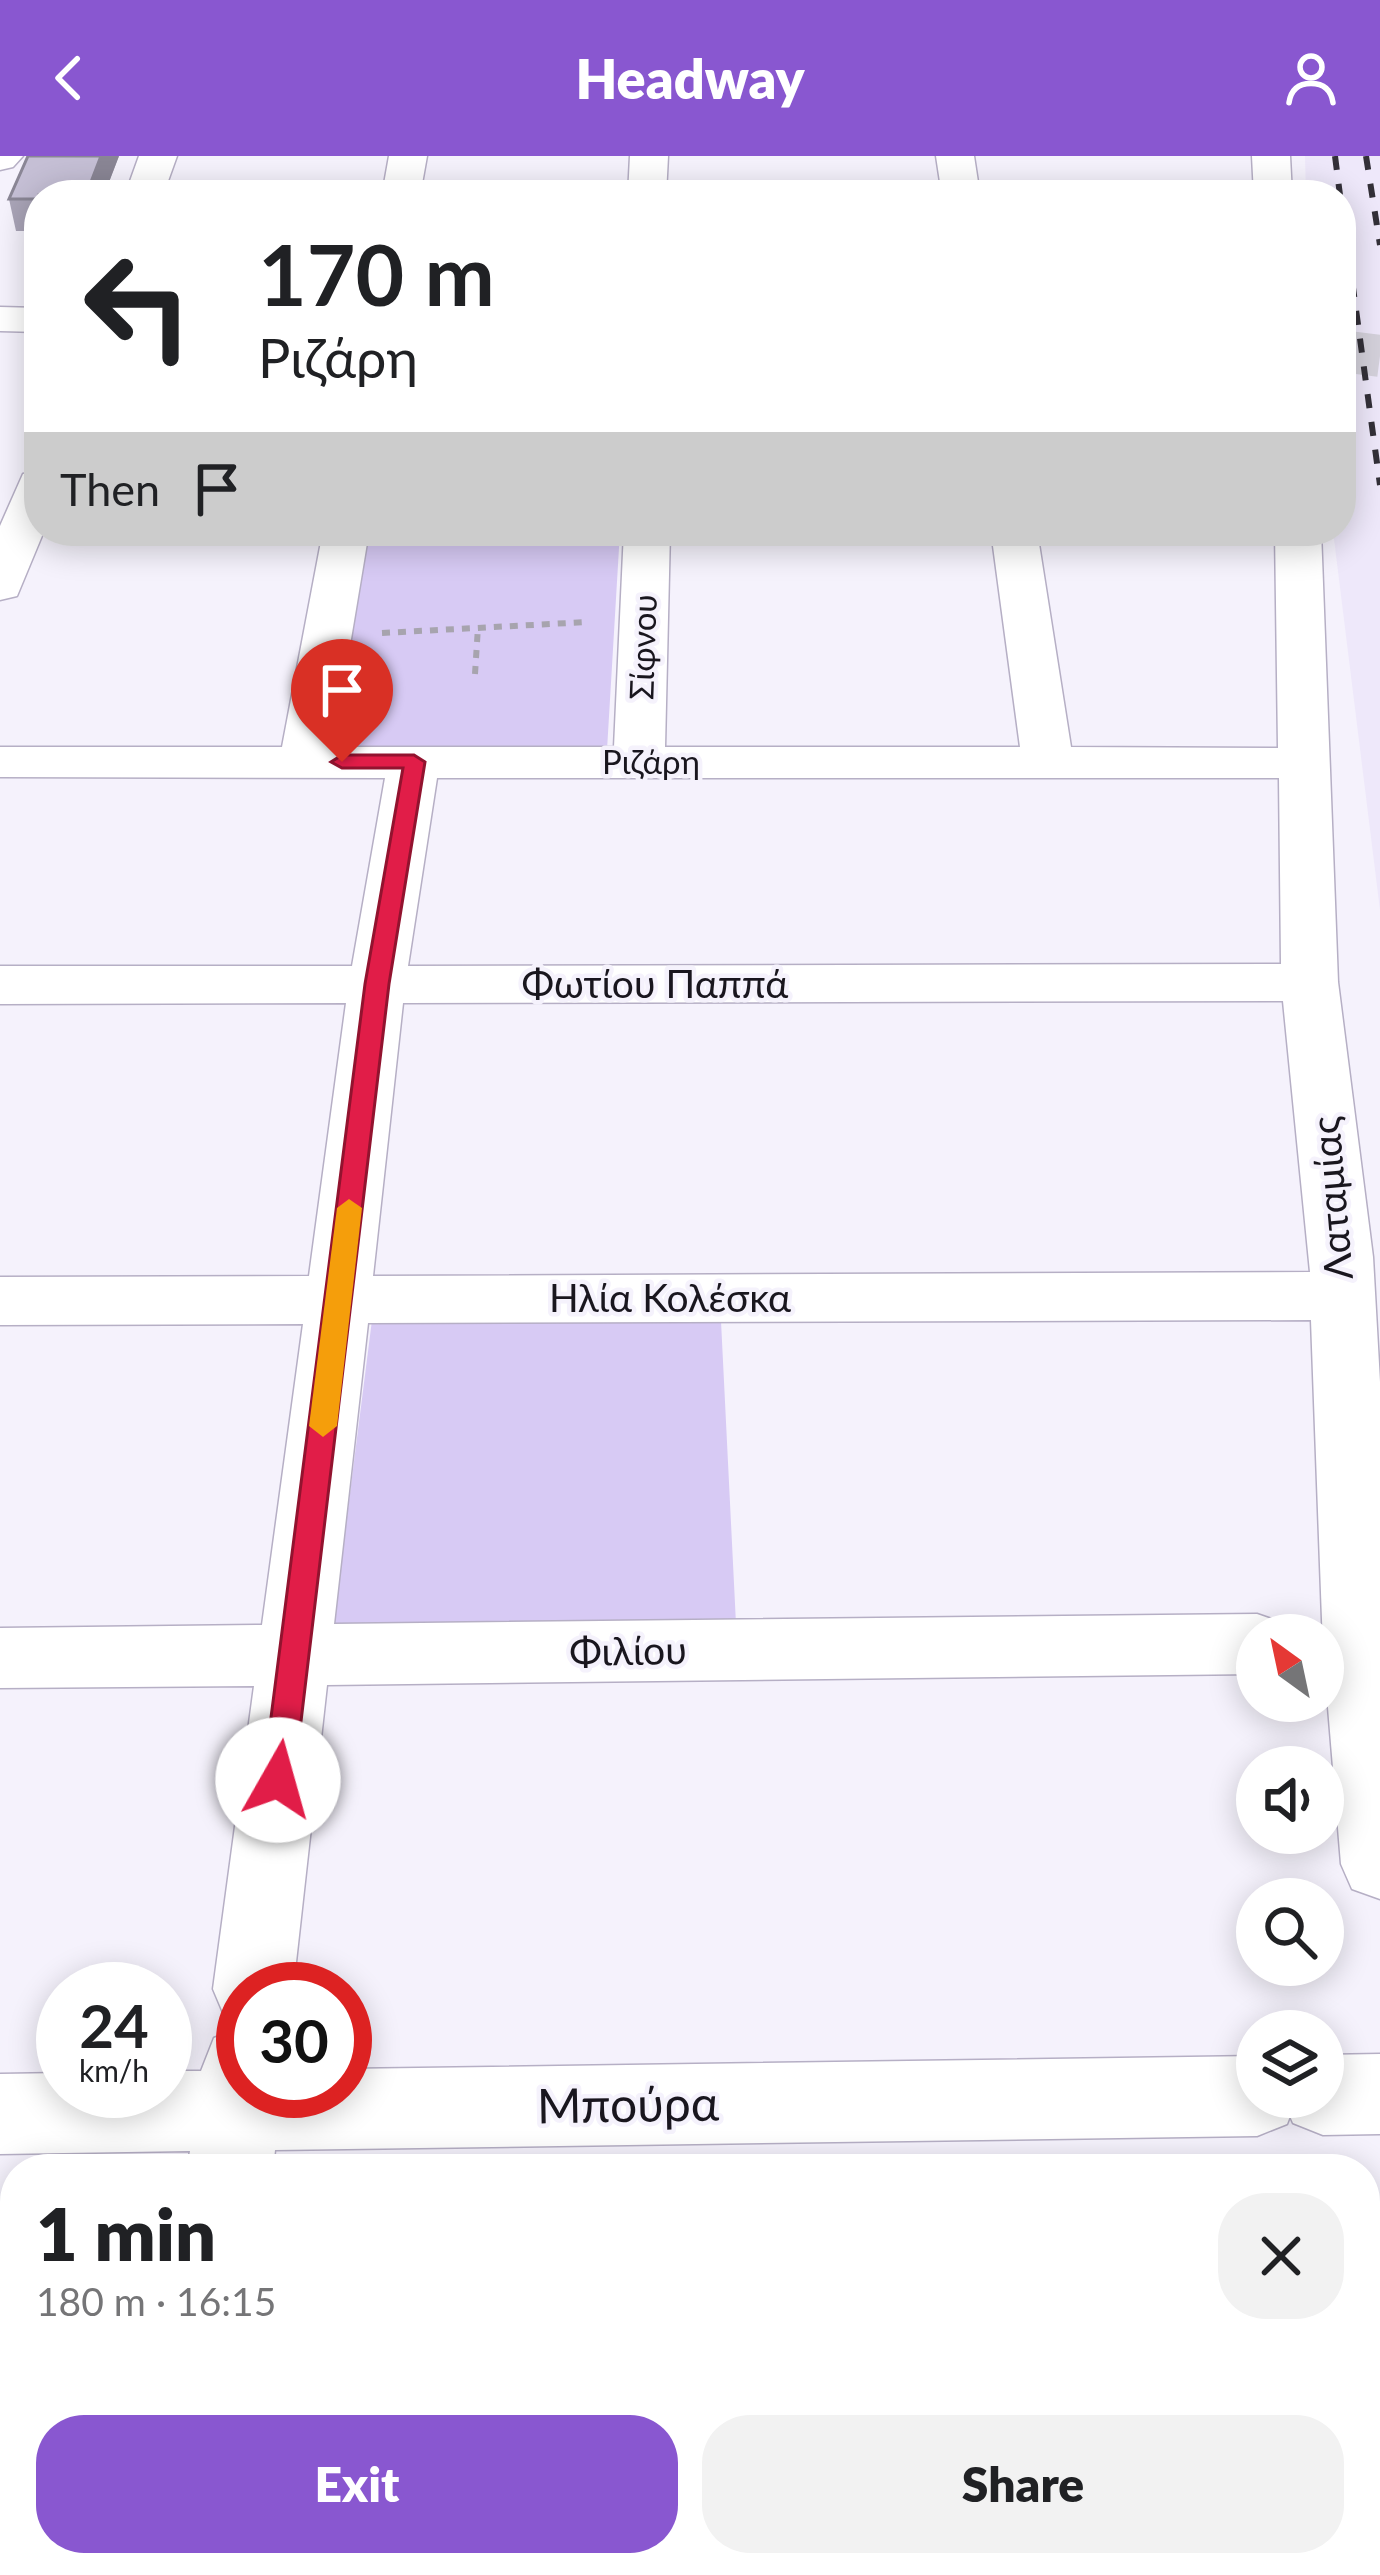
<!DOCTYPE html>
<meta charset="utf-8">
<style>
:root{--surface:#fff;--page:#f2f2f2;--text:#202124;--muted:#757577;--accent:#8957d0}
body{margin:0;font-family:Lato,sans-serif;background:var(--page);color:var(--text);height:100vh;display:flex;flex-direction:column;font-size:45px;white-space:nowrap}
*{box-sizing:border-box;margin:0}
p{font-size:39px;color:var(--muted)}
.icon{flex:none;width:66px;height:66px;fill:none;stroke:currentColor;stroke-width:2;stroke-linecap:round;stroke-linejoin:round}
.map{position:relative;flex:1;overflow:hidden}
.details{position:absolute;left:0px;top:1998px;width:1380px;height:423px;display:flex;flex-direction:column;background:var(--surface);border-radius:48px 48px 0 0;box-shadow:0 6px 30px #0003}
.details>*{flex:none}
.hud{position:absolute;left:24px;top:24px;width:1332px;height:366px;border-radius:48px;box-shadow:0 6px 30px #0003;background:#fff;color:var(--text);overflow:hidden}
.needle{width:78px;rotate:327deg}
.tools{position:absolute;left:1236px;top:1458px;display:grid;gap:24px}
.tools a{display:grid;place-items:center;width:108px;height:108px;border-radius:50%;background:var(--surface);box-shadow:0 6px 30px #0003;font-size:60px}
.speed{position:absolute;left:36px;top:1806px;display:flex;gap:24px;font-size:60px;font-weight:700;text-align:center}
.speed>*{display:grid;place-content:center;width:156px;height:156px;border-radius:50%;background:var(--surface);box-shadow:0 6px 30px #0003;line-height:1}
.speed small{font-size:30px;font-weight:400}
.speed .limit{border:18px solid #d22;background:#fff;color:#111}
.pin{position:absolute;display:grid;place-items:center;width:102px;height:102px;color:#fff;margin:-123px -51px;border-radius:50% 50% 50% 0;rotate:-45deg;box-shadow:0 0 12px #0007}
.pin .icon{rotate:45deg}
.me{position:absolute;width:132px;margin:-66px;rotate:7deg;stroke-linejoin:round;filter:drop-shadow(0 0 9px #0008)}
.turn{display:flex;align-items:center;gap:42px;height:252px;padding:0 36px;font-size:54px}
.turn .icon{width:156px;height:156px;stroke-width:2.5}
.turn b{display:block;font-size:84px;line-height:102px}
.then{display:flex;align-items:center;height:114px;padding:0 36px;background:#0003;gap:24px;font-size:45px}
.round{display:grid;place-items:center;flex:none;width:126px;height:126px;border-radius:48px;background:var(--page)}
.overview{display:flex;align-items:center;justify-content:space-between;height:204px;padding:0 36px}
h1{font-size:72px;font-weight:800;line-height:90px}
.cta{display:flex;gap:24px;margin-top:auto;padding:24px 36px}
.cta a{flex:1;height:138px;border-radius:48px;background:var(--accent);color:#fff;font-size:48px;font-weight:800;line-height:138px;text-align:center}
.cta a+a{background:var(--page);color:var(--text)}
header{display:flex;justify-content:space-between;align-items:center;height:156px;padding:0 36px;background:var(--accent);color:#fff;font-size:54px;font-weight:800}
.map>svg:first-child{display:block}
.built{fill:#eee8fa}
.green{fill:#d7caf4}
.lines{fill:none;stroke-linecap:round;stroke-linejoin:round}
.minor-tunnel{stroke:#d4d1db;stroke-width:42;stroke-dasharray:42 21;stroke-linecap:butt}
.minor-casing{stroke:#b6afc5;stroke-width:3}
.path{stroke:#a7a4ae;stroke-width:6;stroke-dasharray:8 8;stroke-linecap:butt}
.minor{fill:#fff;fill-rule:evenodd}
.rail{stroke:#333038;stroke-width:6;stroke-dasharray:14 14;stroke-linecap:butt}
.wall{fill:#a9a4b7}
.shaded-wall{fill:#8a8695}
.building{fill:#c5bfd5;stroke:#8a8695;stroke-width:3}
.route{fill:#e11d48;stroke:#92132f;stroke-width:3}
.slow{fill:#f59e0b}
.labels{text-anchor:middle;stroke-width:9;stroke-linejoin:round;paint-order:stroke}
.far-street-label{font-size:33px;fill:#19161e;stroke:#f5f2fc}
.street-label{font-size:39px;fill:#19161e;stroke:#f5f2fc}
.near-street-label{font-size:48px;fill:#19161e;stroke:#f5f2fc}
</style>
<header><svg class="icon" aria-label="back" viewBox="0 0 24 24"><path d="M15 5l-7 7 7 7"/></svg>Headway<svg class="icon" aria-label="person" viewBox="0 0 24 24"><circle cx="12" cy="8" r="4"/><path d="M4 21q1-7 8-7t8 7"/></svg></header>
<div class="map">
<svg width="1380" height="2419" viewBox="0 0 1380 2419">
<rect width="100%" height="100%" fill="#f5f2fc"/>
<path class="built" d="M1305,0H1380V754L1333,375H1341V39H1306Z"/>
<path class="green" d="M364,375H620L607,594L323,593Z
M372,1164L721,1165L736,1468L332,1479Z"/>
<g class="lines">
<path class="minor-tunnel" d="M1341,195L1380,200"/>
<g class="minor-casing">
<path id="minor" d="M0,0H23L13,11L0,14Z
M139,0H177L163,39H125Z
M389,0H427L420,39H382Z
M630,0H668L666,39H628Z
M936,0H974L980,39H942Z
M1252,0H1290L1292,39H1254Z
M0,151L39,152V176L0,175Z
M39,315V375H44L17,440L0,444V370L23,318Z
M323,375H369L333,591H614L624,375H670L665,591H1020L991,375H1037L1071,591L1278,592L1275,375H1321L1338,826L1373,1101L1380,1226V1743L1352,1733L1341,1708L1323,1491L1311,1164L368,1167L334,1468L1257,1458L1283,1467L1289,1479H1257V1518L327,1529L293,1833H243V1867L224,1859L213,1833L254,1530L0,1532V1472L262,1469L303,1168L0,1169V1121L309,1120L346,847L0,848V810H352L385,622L0,621V591H282ZM437,622H1279L1281,808L408,810ZM1283,845L1310,1116L373,1120L403,847Z
M243,1871V1935H345V1913L1257,1900V1941H1323V1899L1380,1898V1978L1323,1979L1293,1967L1290,1960L1287,1968L1257,1980L275,1994L273,2013H187L190,1995L0,1998V1918L63,1917V1935H165V1915H201L214,1882Z
M135,2406H229L227,2419H133Z"/>
</g>
<path class="path" d="M382,477L588,466
M475,518L478,471"/>
<use href="#minor" class="minor"/>
<path class="rail" d="M1335,0L1340,39
M1366,0L1380,89
M1341,44L1380,329"/>
</g>
<path class="wall" d="M119,0L104,39H39V75H16L9,43Z"/>
<path class="shaded-wall" d="M101,0H119L104,39H86Z"/>
<path class="building" d="M28,0H101L86,39H39V43H9Z"/>
<path class="route" d="M414,599L425,606L389,828L294,1624L290,1634L278,1638L267,1634L263,1624L365,828L403,612H342L331,606L342,599Z"/>
<path class="slow" d="M349,1043L362,1052L337,1270L323,1281L309,1270L337,1052Z"/>
<g class="labels">
<g class="far-street-label">
<text transform="translate(643 491) rotate(-88)" y="12">Σίφνου</text>
<text x="651" y="618">Ριζάρη</text>
</g>
<g class="street-label">
<text x="655" y="842">Φωτίου Παππά</text>
<text transform="translate(1332 1042) rotate(-95)" y="14">Λαταμίας</text>
<text x="670" y="1156">Ηλία Κολέσκα</text>
<text transform="translate(628 1495) rotate(-1)" y="14">Φιλίου</text>
</g>
<g class="near-street-label">
<text transform="translate(628 1949) rotate(-1)" y="17">Μπούρα</text>
</g>
</g>
</svg>
<div class="tools">
<a><svg class="needle" viewBox="-14 -14 28 28"><path d="M0-13l5 13h-10z" fill="#e53935"/><path d="M0 13l5-13h-10z" fill="#757577"/></svg></a>
<a><svg class="icon" aria-label="sound" viewBox="0 0 24 24"><path d="M4 9h4l5-4v14l-5-4H4zM17 9q2 3 0 6"/></svg></a>
<a><svg class="icon" aria-label="search" viewBox="0 0 24 24"><circle cx="10" cy="10" r="6"/><path d="M15 15l6 6"/></svg></a>
<a><svg class="icon" aria-label="layers" viewBox="0 0 24 24"><path d="M12 4l9 5-9 5-9-5zM3 14l9 5 9-5"/></svg></a>
</div>
<div class="speed"><div>24<small>km/h</small></div><div class="limit">30</div></div>
<div class="pin" style="left:342px;top:606px;background:#d93025"><svg class="icon" aria-label="arrive" viewBox="0 0 24 24"><path d="M6 21V4h12l-3 4 3 4H6"/></svg></div>
<svg class="me" style="left:278px;top:1624px" viewBox="-20 -20 40 40"><circle r="19" fill="#fff"/><path d="M0-13L10 11 0 6-10 11z" fill="#e11d48"/></svg>
<div class="hud">
<div class="turn"><svg class="icon" aria-label="left" viewBox="0 0 24 24"><path d="M17 20v-9H6M10 6l-5 5 5 5"/></svg><div><b>170 m</b>Ριζάρη</div></div>
<div class="then">Then<svg class="icon" aria-label="arrive" viewBox="0 0 24 24"><path d="M6 21V4h12l-3 4 3 4H6"/></svg></div>
</div>
<section class="details">
<div class="overview"><div><h1>1 min</h1><p>180 m · 16:15</p></div><a class="round"><svg class="icon" aria-label="close" viewBox="0 0 24 24"><path d="M6 6l12 12M18 6L6 18"/></svg></a></div>
<div class="cta"><a>Exit</a><a>Share</a></div>
</section>
</div>
